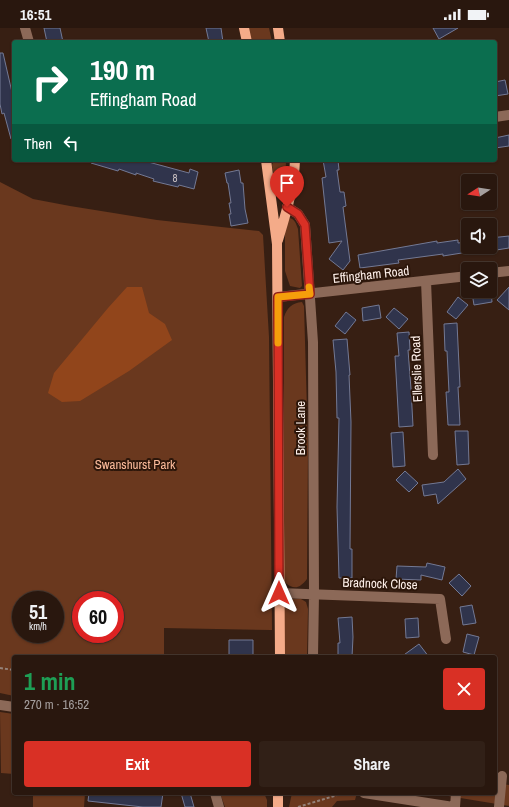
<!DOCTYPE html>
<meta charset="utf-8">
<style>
:root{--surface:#29170e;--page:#312017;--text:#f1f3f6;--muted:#a59f9e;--line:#45362e;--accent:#d93025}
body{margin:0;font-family:"Archivo Narrow",sans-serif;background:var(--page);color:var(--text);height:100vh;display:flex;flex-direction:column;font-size:15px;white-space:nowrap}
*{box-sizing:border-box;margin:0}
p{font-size:13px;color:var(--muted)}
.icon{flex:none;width:22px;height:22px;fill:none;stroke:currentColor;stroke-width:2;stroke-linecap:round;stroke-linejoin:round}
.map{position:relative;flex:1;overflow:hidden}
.sheet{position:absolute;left:12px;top:627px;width:485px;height:140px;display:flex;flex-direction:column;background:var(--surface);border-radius:4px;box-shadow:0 1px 3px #0004,0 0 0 1px var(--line)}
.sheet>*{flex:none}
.hud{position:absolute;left:12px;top:12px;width:485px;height:122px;border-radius:4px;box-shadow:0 1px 3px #0004,0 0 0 1px var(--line);background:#0b6e4f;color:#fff;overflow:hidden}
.needle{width:26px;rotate:258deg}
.tools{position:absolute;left:461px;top:146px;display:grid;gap:8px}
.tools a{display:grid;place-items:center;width:36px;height:36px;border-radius:4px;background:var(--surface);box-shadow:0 1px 3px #0004,0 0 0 1px var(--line);font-size:20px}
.speed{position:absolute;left:12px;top:563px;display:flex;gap:8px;font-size:20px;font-weight:700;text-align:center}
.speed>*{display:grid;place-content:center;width:52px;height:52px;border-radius:50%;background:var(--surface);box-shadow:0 1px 3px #0004,0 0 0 1px var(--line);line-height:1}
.speed small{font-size:10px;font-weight:400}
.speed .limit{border:6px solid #d22;background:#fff;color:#111}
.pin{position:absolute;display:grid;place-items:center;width:34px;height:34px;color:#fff;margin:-41px -17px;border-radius:50% 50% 50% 0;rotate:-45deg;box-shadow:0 0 4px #0007}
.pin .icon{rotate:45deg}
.me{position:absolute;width:44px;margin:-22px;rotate:0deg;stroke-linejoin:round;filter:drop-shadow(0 0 3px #0008)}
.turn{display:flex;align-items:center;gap:14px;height:84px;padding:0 12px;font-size:18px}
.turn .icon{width:52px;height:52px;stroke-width:2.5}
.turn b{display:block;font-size:28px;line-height:34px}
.then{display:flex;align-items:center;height:38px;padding:0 12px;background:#0003;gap:8px;font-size:15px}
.round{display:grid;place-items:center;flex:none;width:42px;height:42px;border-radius:4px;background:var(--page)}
.overview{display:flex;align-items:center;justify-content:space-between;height:68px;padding:0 12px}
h1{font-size:24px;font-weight:700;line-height:30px;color:#1e9e55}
.cta{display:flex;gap:8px;margin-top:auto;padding:8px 12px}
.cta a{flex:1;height:46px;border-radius:4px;background:var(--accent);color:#fff;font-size:16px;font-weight:700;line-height:46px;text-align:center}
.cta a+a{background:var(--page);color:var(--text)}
.status{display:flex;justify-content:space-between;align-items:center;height:28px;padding:0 20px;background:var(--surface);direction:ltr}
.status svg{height:11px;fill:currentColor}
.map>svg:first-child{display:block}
.green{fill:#6a381e;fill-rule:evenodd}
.forest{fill:#91451b}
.building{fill:#30344c;stroke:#737994}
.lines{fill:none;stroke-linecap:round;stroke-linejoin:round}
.path{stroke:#958279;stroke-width:2;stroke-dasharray:3 2;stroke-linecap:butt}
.minor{stroke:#8c6958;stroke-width:10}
.major{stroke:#f4ab89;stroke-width:10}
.route-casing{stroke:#8d1f18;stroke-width:10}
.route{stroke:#d93025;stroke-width:7}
.slow{stroke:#f59e0b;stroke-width:7}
.labels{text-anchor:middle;stroke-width:4;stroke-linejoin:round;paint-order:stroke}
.number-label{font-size:11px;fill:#cac1c2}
.street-label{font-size:13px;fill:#fef0ea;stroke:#2c160a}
.park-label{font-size:13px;fill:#fcbb9b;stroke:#2c160a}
</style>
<div class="status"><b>16:51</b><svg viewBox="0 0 49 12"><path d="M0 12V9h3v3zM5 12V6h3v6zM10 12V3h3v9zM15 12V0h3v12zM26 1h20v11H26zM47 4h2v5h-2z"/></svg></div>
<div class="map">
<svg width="509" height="779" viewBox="0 0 509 779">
<rect width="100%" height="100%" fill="#371f13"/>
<path class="green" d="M248,0H269L272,14H251Z
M274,132H286V134L285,159L282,166L277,165L272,137Z
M0,154L33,171L70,178L157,192L259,203L263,207L269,309L272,602L164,600V629H14V668L0,665ZM21,572H55V606H21ZM81,572H115V606H81Z
M288,190C295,190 296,196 298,201L302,258L300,260L290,258L285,243V196Z
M302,274L304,278L308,419L307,551C299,561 294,562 284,554V289C287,280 292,275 302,274Z
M293,571H301L306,574L308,581L307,629H283V583L286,575Z
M0,684L14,686V746L1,745Z
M495,755L509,757V778L430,765H495Z
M33,765H85L84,779H33Z
M220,765H264L267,772V779H225Z
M292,765H357L355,772L337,773L332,779H289Z"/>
<path class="forest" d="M127,259H142L149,285L165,296L172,312L129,343L80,373L62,374L48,365L54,345L108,280Z"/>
<path class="building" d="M44,0H60L63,14H47Z
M206,0H221L223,14H209Z
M433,0H458L439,11Z
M0,25H3L14,73V111H11L4,85L2,86L0,76Z
M505,52L508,66L495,68V54Z
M509,107V118L495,120V110Z
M91,132H141L189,145L190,141L198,144L194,161L179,157L178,159L153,153L154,151L136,145V147L119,141L118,143L91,135Z
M323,132H338L339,142H337L340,164H344L346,178L343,179L350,233L343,242L329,231L342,213L329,215L322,150L326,149Z
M239,142L241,155H243L245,181L248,195L231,198L229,186H231L229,175H231L228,155H227L225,145Z
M509,208V220L490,223V210Z
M458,212V215L468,214V224L443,228V226L398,232L399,235L360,240L358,227L437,213V215Z
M509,259V282L497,272Z
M482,263H491L492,274L474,277L472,265Z
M458,269L468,277L456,291L447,284Z
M379,277L381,290L363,293L362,280Z
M394,280L408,291L399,301L386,289Z
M346,284L356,292L345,306L335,298Z
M457,295L460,359H458L460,397H448L446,364H449L447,323H445L444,296Z
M409,304L410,322H408L411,361L413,398L399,399L395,328H399L397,305Z
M347,311L350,347H349L351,394L350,521H352V550H339L337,479L339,390H337L336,344L333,312Z
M455,403H468L469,436L457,437Z
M403,404L405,438L393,439L391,405Z
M458,441L466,451L438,476L436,466L424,468L422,457L444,454Z
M405,443L418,455L409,464L396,452Z
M427,535L445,539L442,552L421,547V552L396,551L397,538L426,539Z
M459,546L471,558L462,568L449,555Z
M472,577L476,595L463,597L460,579Z
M352,589L353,609L352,629H338V615H340L338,590Z
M418,590L419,609L406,610L405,591Z
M467,606L479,609L474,627L463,624Z
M229,612H253V629H229Z
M419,616L429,629H401Z
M89,765L124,766V765H163L161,779H143L88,773Z
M181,765H190L194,779H185Z"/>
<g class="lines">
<path class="path" d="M0,640L14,642
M298,779L344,765"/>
<path class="minor" d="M25,0L29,14
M495,89L509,87
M287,179L298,186L305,197L313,314L314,566L313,629
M490,245L509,243
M426,253L433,427
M278,269L468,248
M279,565L440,571L446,611
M0,677L14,679
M215,765L219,779
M364,765L453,779
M455,779L456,765
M499,779L502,748"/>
<path class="major" d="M244,0L247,14
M278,0L280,14
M266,132L277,216L280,629
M278,212C286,185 294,160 295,132
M278,765V779"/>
</g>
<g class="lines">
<g class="route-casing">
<path id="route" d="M279,565L278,269L310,266L305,197L298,186L287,179"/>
</g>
<use href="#route" class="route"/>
<path class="slow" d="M278,315V269L310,266L309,259"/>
</g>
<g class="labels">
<g class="number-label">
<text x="175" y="154">8</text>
</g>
<g class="street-label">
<text transform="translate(371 246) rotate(-6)" y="5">Effingham Road</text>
<text transform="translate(416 341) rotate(-92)" y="5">Ellerslie Road</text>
<text transform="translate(300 400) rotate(-90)" y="5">Brook Lane</text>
<text transform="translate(380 555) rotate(2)" y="5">Bradnock Close</text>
</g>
<g class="park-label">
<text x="135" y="441">Swanshurst Park</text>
</g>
</g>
</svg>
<div class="tools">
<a><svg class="needle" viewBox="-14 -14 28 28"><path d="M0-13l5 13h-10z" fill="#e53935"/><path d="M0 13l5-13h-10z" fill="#a59f9e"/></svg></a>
<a><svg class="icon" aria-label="sound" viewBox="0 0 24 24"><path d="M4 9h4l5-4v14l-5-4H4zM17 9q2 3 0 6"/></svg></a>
<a><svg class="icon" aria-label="layers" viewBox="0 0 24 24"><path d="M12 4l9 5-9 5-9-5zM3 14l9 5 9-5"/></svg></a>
</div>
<div class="speed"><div>51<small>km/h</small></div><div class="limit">60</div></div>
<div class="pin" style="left:287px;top:179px;background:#d93025"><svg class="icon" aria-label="arrive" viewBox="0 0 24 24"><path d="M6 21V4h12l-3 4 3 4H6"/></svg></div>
<svg class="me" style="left:279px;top:565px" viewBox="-20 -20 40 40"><path d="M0-17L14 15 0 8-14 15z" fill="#d93025" stroke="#fff" stroke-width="4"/></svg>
<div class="hud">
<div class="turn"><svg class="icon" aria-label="right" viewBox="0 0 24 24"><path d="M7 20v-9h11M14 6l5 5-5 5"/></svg><div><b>190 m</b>Effingham Road</div></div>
<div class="then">Then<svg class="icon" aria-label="left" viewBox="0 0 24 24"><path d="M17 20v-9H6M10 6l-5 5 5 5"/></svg></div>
</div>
<section class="sheet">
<div class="overview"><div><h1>1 min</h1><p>270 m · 16:52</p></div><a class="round" style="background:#d93025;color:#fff"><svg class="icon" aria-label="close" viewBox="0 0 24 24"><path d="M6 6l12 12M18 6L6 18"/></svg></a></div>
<div class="cta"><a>Exit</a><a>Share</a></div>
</section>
</div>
